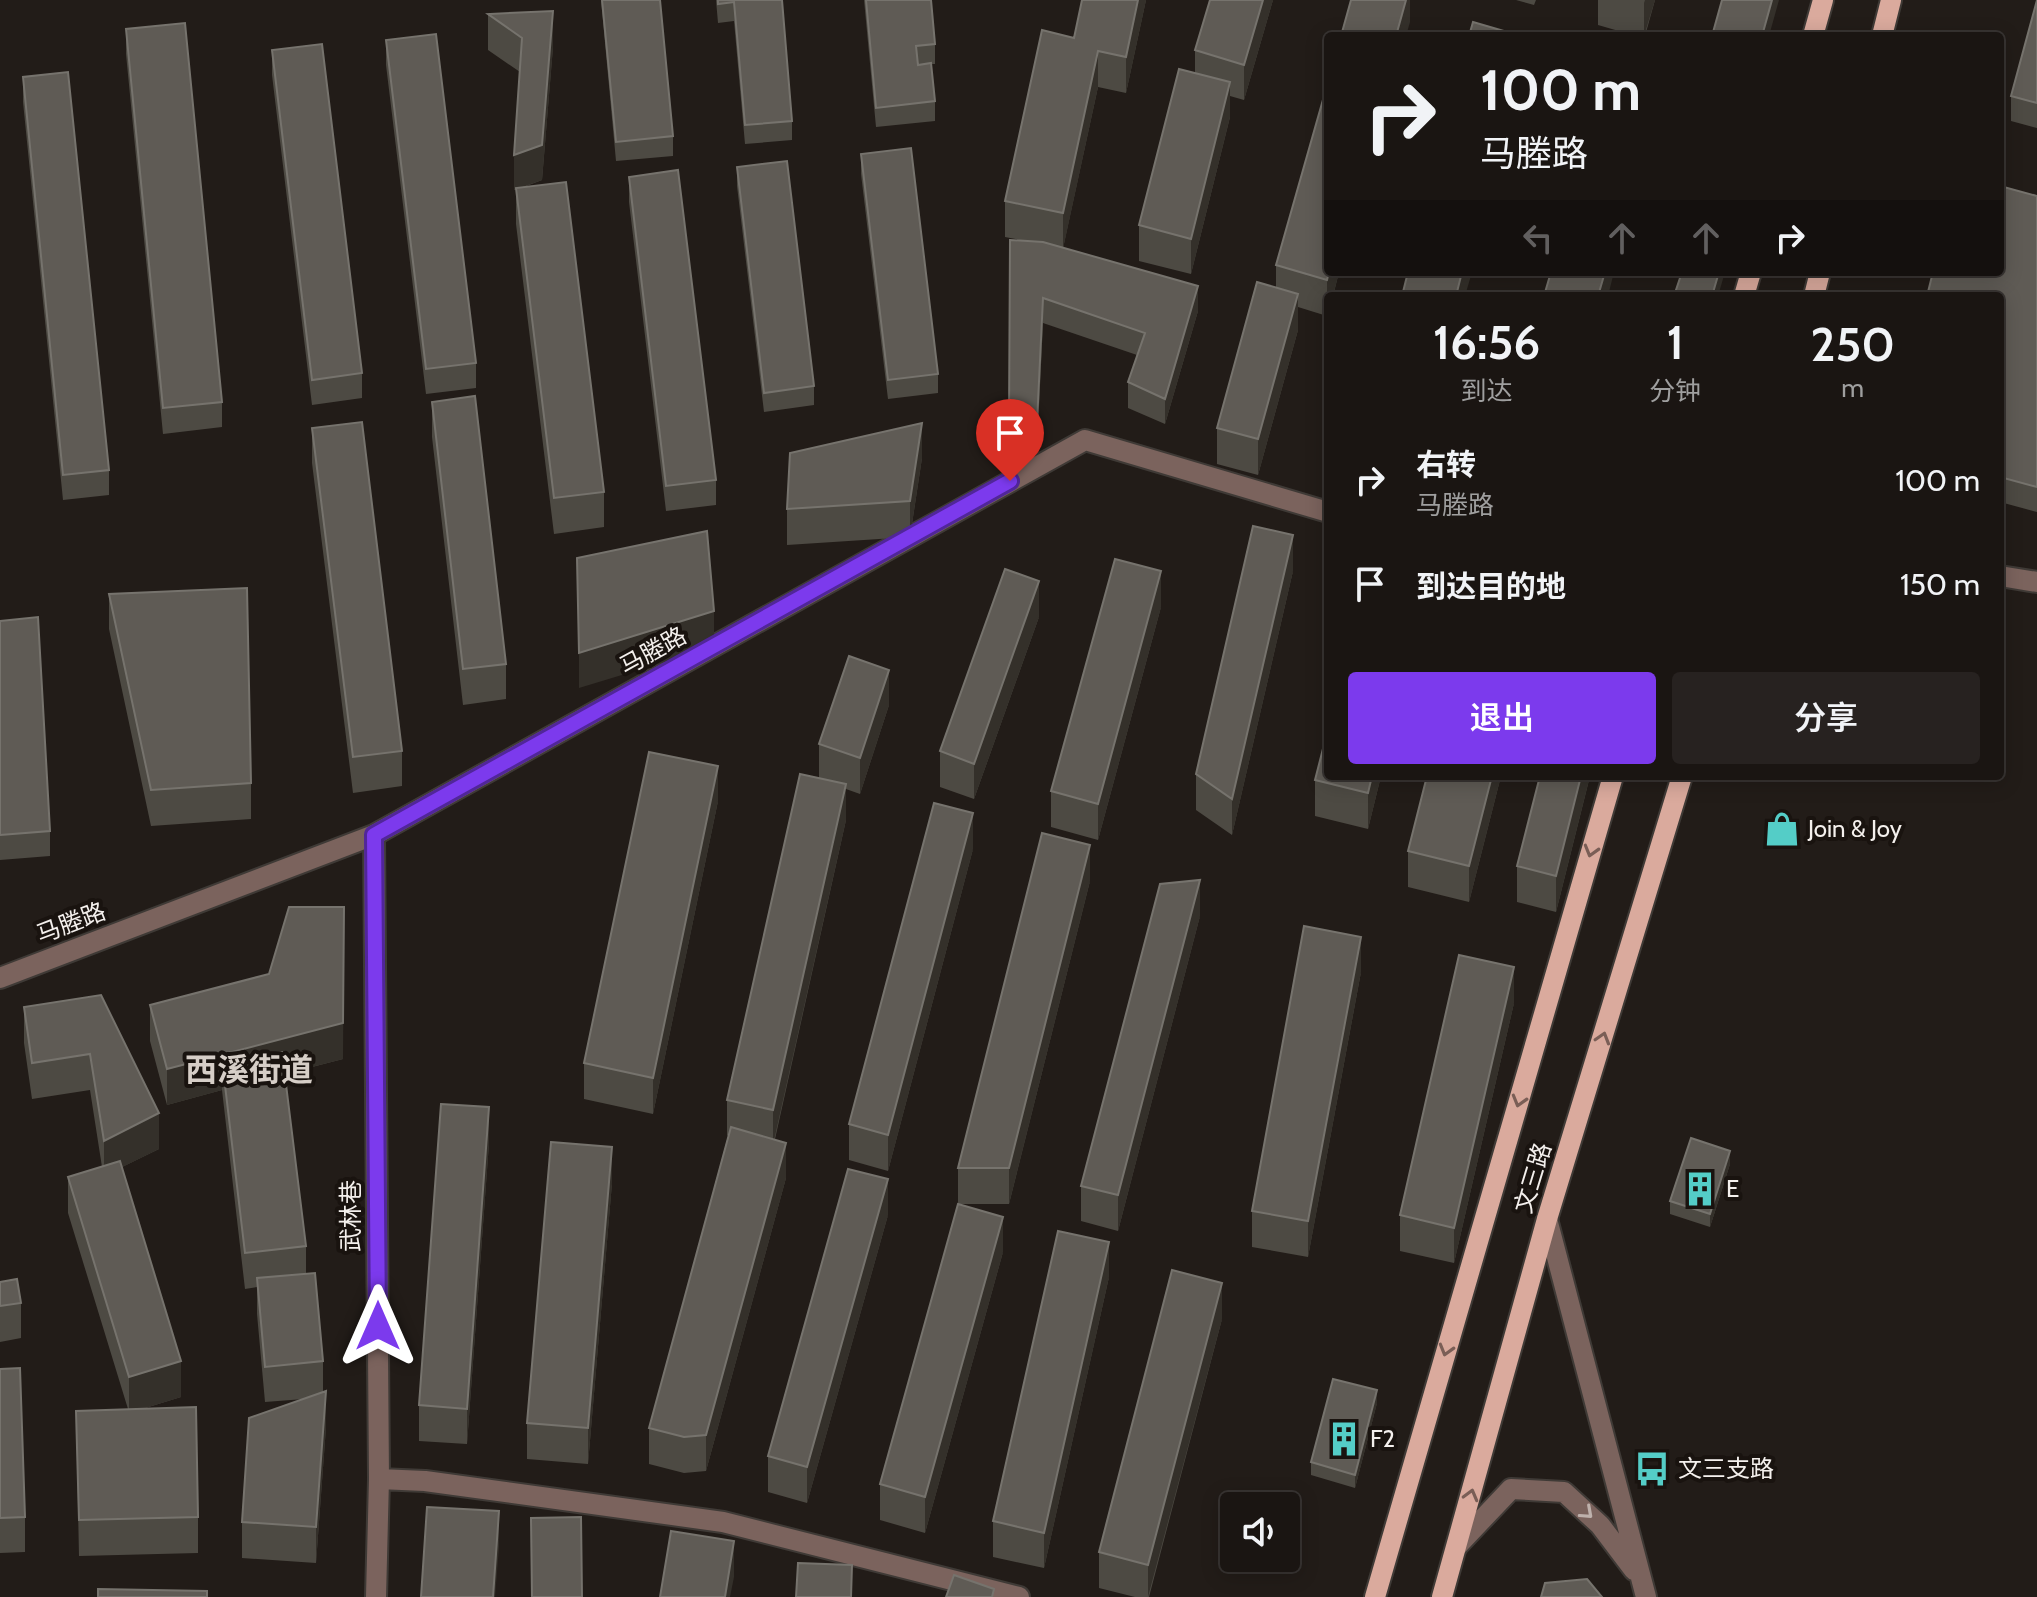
<!DOCTYPE html>
<html lang="zh">
<meta charset="utf-8">
<style>
:root{--surface:#1a1512;--page:#272220;--text:#f1f3f6;--muted:#9f9f9f;--line:#383432;--accent:#7c3aed}
body{margin:0;font-family:Cabin,"Noto Sans SC",sans-serif;background:var(--page);color:var(--text);height:100vh;display:flex;flex-direction:column;font-size:30px;white-space:nowrap}
*{box-sizing:border-box;margin:0}
p{font-size:26px;color:var(--muted)}
.icon{flex:none;width:44px;height:44px;fill:none;stroke:currentColor;stroke-width:2;stroke-linecap:round;stroke-linejoin:round}
.map{position:relative;flex:1;overflow:hidden}
.details{position:absolute;left:1324px;top:292px;width:680px;height:488px;display:flex;flex-direction:column;background:var(--surface);border-radius:8px;box-shadow:0 4px 20px #0003,0 0 0 2px var(--line)}
.details>*{flex:none}
.guide{position:absolute;left:1324px;top:32px;width:680px;height:244px;border-radius:8px;box-shadow:0 4px 20px #0003,0 0 0 2px var(--line);background:#1a1512;color:var(--text);overflow:hidden}
.fabs{position:absolute;left:1220px;top:1492px;display:grid;gap:16px}
.fabs a{display:grid;place-items:center;width:80px;height:80px;border-radius:8px;background:var(--surface);box-shadow:0 4px 20px #0003,0 0 0 2px var(--line);font-size:40px}
.pin{position:absolute;display:grid;place-items:center;width:68px;height:68px;color:#fff;margin:-82px -34px;border-radius:50% 50% 50% 0;rotate:-45deg;box-shadow:0 0 8px #0007}
.pin .icon{rotate:45deg}
.me{position:absolute;width:88px;margin:-44px;rotate:0deg;stroke-linejoin:round;filter:drop-shadow(0 0 6px #0008)}
.turn{display:flex;align-items:center;gap:28px;height:168px;padding:0 24px;font-size:36px}
.turn .icon{width:104px;height:104px;stroke-width:2.5}
.turn b{display:block;font-size:56px;line-height:68px}
.lanes{display:flex;align-items:center;height:76px;padding:0 24px;background:#0003;justify-content:center;gap:40px;direction:ltr}
.lanes .off{opacity:.35}
.eta{display:flex;justify-content:space-evenly;align-items:center;height:136px;text-align:center}
.eta b{font-size:48px;font-weight:600;line-height:56px}
.button{display:flex;gap:16px;margin-top:auto;padding:16px 24px}
.button a{flex:1;height:92px;border-radius:8px;background:var(--accent);color:#fff;font-size:32px;font-weight:600;line-height:92px;text-align:center}
.button a+a{background:var(--page);color:var(--text)}
ul{padding:0;list-style:none}
li{display:flex;align-items:center;gap:24px;height:104px;padding:0 24px}
li div{flex:1}
li b{display:block;font-size:30px}
li em{font-style:normal}
.map>svg:first-child{display:block}
.lines{fill:none;stroke-linecap:round;stroke-linejoin:round}
.minor-casing{stroke:#3f3a36;stroke-width:24}
.major-casing{stroke:#3f3a36;stroke-width:24}
.minor{stroke:#7b635d;stroke-width:20}
.major{stroke:#daaa9d;stroke-width:20}
.wall{fill:#4d4a43}
.shaded-wall{fill:#34302a}
.building{fill:#5f5b55;stroke:#76736d;stroke-width:2}
.oneway{stroke:#7a5e56}
.oneway2{stroke:#beb1ac}
.route-casing{stroke:#51269a;stroke-width:20}
.route{stroke:#7c3aed;stroke-width:14}
.labels{text-anchor:middle;stroke-width:8;stroke-linejoin:round;paint-order:stroke}
.street-label{font-size:24px;fill:#f4f0ed;stroke:#19130f}
.poi-label{font-size:24px;fill:#f4f0ed;stroke:#19130f;text-anchor:start}
.district-label{font-size:32px;font-weight:bold;fill:#d6cec7;stroke:#19130f}
</style>
<div class="map">
<svg width="2037" height="1597" viewBox="0 0 2037 1597">
<rect width="100%" height="100%" fill="#221c18"/>
<g class="lines">
<g class="minor-casing">
<path id="minor" d="M2000,576L2037,582
M374,835L379,1479L376,1597
M0,978L374,835L1085,440L1328,512
M1547,1219L1646,1597
M379,1479L425,1481L723,1522L1019,1597
M1457,1546L1511,1489L1564,1492L1600,1525L1634,1570"/>
</g>
<g class="major-casing">
<path id="major" d="M1813,36L1823,0
M1882,36L1891,0
M1744,296L1751,272
M1814,296L1820,272
M1375,1597L1613,776
M1442,1597L1547,1219L1682,776"/>
</g>
<use href="#minor" class="minor"/>
<use href="#major" class="major"/>
</g>
<path class="wall" d="M601,0H660L673,136V156L616,161Z
M716,0H782L792,121V140L745,144L734,21L718,23Z
M864,0H931L935,44V64H931L935,101V121L876,127Z
M1082,0H1146L1126,93L1098,87L1063,248L1198,311L1165,424L1128,408V382L1137,355L1043,323L1037,448L1009,447L1010,240L1025,241L1005,237V201L1074,38Z
M1273,0L1244,100L1230,96V117L1191,274L1139,261V225L1195,73V50Z
M1516,0H1536L1534,5Z
M1598,0H1655L1645,36H1636L1598,25Z
M2037,0V128L2011,121V96Z
M488,14L553,47L542,180L521,188L604,492V527L554,534L516,224V190H514L520,72L488,50Z
M126,29L222,402V427L163,434L126,54Z
M386,40L476,363V388L426,394L386,65Z
M272,50L362,373V398L312,405L272,75Z
M23,77L109,470V495L63,500L23,102Z
M861,154L938,374V393L888,399L861,174Z
M737,167L814,386V405L764,412L737,186Z
M629,177L716,480V505L666,511L629,202Z
M2037,196V512L2000,502V296Z
M1276,265L1328,272H1339L1333,296H1328L1327,316L1298,307V330L1258,475L1217,464V428L1276,288Z
M432,402L506,664V699L463,705L432,437Z
M312,428L402,751V786L353,793L312,463Z
M1328,445V492L1325,491V455Z
M922,458L910,537L787,545V509Z
M1293,571L1232,835L1196,810V774Z
M109,594L251,783V819L151,826L109,629Z
M1161,607L1098,840L1051,827V791Z
M1039,617L974,799L940,787V751Z
M0,621L50,831V856L0,860Z
M889,705L860,794L846,789V820L775,1139L786,1178L706,1471L684,1473L649,1464V1428L728,1136L727,1135V1100L819,778V744Z
M1328,776H1381L1368,829L1315,816V780Z
M1427,776H1501L1469,902L1408,887V851Z
M1590,776L1556,912L1517,902V866Z
M718,801L653,1114L584,1099V1063Z
M973,849L888,1171L849,1160V1124Z
M1090,881L1009,1204H958V1168Z
M1200,916L1118,1231L1081,1221V1186Z
M1361,972L1308,1257L1252,1247V1211Z
M101,995L159,1149L122,1167L181,1397L142,1409L198,1517V1553L79,1556L76,1411L128,1409L68,1213V1177L102,1167L90,1090L32,1099L24,1043V1007Z
M1514,1003L1454,1263L1400,1251V1215Z
M150,1005L343,1059L285,1074L306,1246V1274L323,1361V1392L326,1427L316,1563L242,1558V1522L304,1399L265,1402L257,1314V1287L245,1289L222,1090L167,1105L150,1041Z
M489,1143L467,1444L419,1441V1405Z
M1730,1164L1710,1227L1670,1214V1201Z
M612,1183L588,1464L527,1459V1423Z
M888,1215L807,1503L768,1492V1456Z
M1003,1252L925,1533L880,1520V1484Z
M1109,1277L1044,1568L993,1557V1521Z
M0,1282L21,1303V1338L0,1342Z
M1222,1319L1149,1597H1135L1099,1588V1552Z
M0,1369L25,1517V1552L0,1553Z
M1377,1403L1355,1488L1311,1475V1462Z"/>
<path class="shaded-wall" d="M1138,0H1146L1126,93V57Z
M1263,0H1273L1244,100V65Z
M1406,0H1410V22L1406,36H1396Z
M1645,0H1655L1644,36V3Z
M1772,0H1779L1769,36H1762Z
M553,11V47L542,180L514,190V155Z
M1098,51V87L1063,249V213Z
M1230,82V117L1191,274V239Z
M1329,272H1339L1333,296H1328L1327,316V280Z
M1462,272H1472L1465,296H1456Z
M1605,272H1614L1608,296H1598Z
M1719,272H1725L1718,296H1712Z
M1198,286V311L1165,424V399Z
M1298,294V330L1258,475V439Z
M1043,298V323L1037,448V423Z
M922,423V458L910,537V501Z
M1293,535V571L1232,835V799Z
M1161,571V607L1098,840V804Z
M1039,581V617L974,799V764Z
M714,611V647L579,688V653Z
M889,670V705L860,794V758Z
M718,766V801L653,1114V1078Z
M1372,776H1381L1368,829V793Z
M1492,776H1501L1469,902V866Z
M1581,776H1590L1556,912V876Z
M846,784V820L773,1145V1110Z
M973,813V849L888,1171V1135Z
M1090,845V881L1009,1204V1168Z
M1200,880V916L1118,1231V1195Z
M344,907L343,1059L225,1089L222,1060V1090L167,1105V1069Z
M1361,937V972L1308,1257V1221Z
M1514,967V1003L1454,1263V1228Z
M489,1107V1143L467,1444V1409Z
M159,1113V1149L104,1176V1141Z
M786,1143V1178L706,1471V1435Z
M612,1147V1183L588,1464V1428Z
M1730,1151V1164L1710,1227V1214Z
M888,1179V1215L807,1503V1467Z
M1003,1217V1252L925,1533V1497Z
M1109,1242V1277L1044,1568V1533Z
M1222,1283V1319L1148,1597V1565Z
M181,1361V1397L129,1413V1377Z
M1377,1390V1403L1355,1488V1475Z
M326,1391V1427L316,1563V1527Z
M499,1511V1547L495,1597H493Z
M734,1541V1577L730,1597H725Z"/>
<path class="building" d="M602,0H660L673,136L616,142Z
M718,0H782L792,121L745,125L734,2L718,4Z
M866,0H931L935,44L916,46L918,65L931,63L935,101L876,108Z
M1082,0H1138L1126,57L1098,51L1063,213L1005,201L1042,30L1074,38Z
M1210,0H1263L1244,65L1195,50Z
M1351,0H1406L1396,36H1341Z
M1722,0H1772L1762,36H1712Z
M2037,0V103L2011,96Z
M553,11L542,145L514,155L522,38L488,14Z
M1473,22L1521,36H1469Z
M185,23L222,402L163,408L126,29Z
M436,34L476,363L426,369L386,40Z
M322,44L362,373L312,380L272,50Z
M1179,69L1230,82L1191,239L1139,225Z
M68,72L109,470L63,475L23,77Z
M1328,82V272H1329L1327,280L1276,265Z
M911,148L938,374L888,380L861,154Z
M787,161L814,386L764,393L737,167Z
M678,170L716,480L666,486L629,177Z
M566,182L604,492L554,498L516,188Z
M2000,186L2037,196V487L2000,477V296H1927L1933,272H2000Z
M1010,240L1043,242L1198,286L1165,399L1128,382L1145,333L1043,298L1037,423L1009,422Z
M1408,272H1462L1456,296H1402Z
M1551,272H1605L1598,296H1544Z
M1682,272H1719L1712,296H1674Z
M1257,282L1298,294L1258,439L1217,428Z
M475,396L506,664L463,669L432,402Z
M362,422L402,751L353,757L312,428Z
M922,423L910,501L787,509L790,453Z
M1253,526L1293,535L1232,799L1196,774Z
M707,531L714,611L579,653L577,558Z
M1115,559L1161,571L1098,804L1051,791Z
M1005,569L1039,581L974,764L940,751Z
M247,588L251,783L151,790L109,594Z
M38,617L50,831L0,835V621Z
M849,656L889,670L860,758L819,744Z
M1328,729V776H1372L1368,793L1315,780Z
M649,752L718,766L653,1078L584,1063Z
M800,774L846,784L773,1110L727,1100Z
M1427,776H1492L1469,866L1408,851Z
M1540,776H1581L1556,876L1517,866Z
M934,803L973,813L888,1135L849,1124Z
M1042,833L1090,845L1009,1168H958Z
M1200,880L1118,1195L1081,1186L1160,884Z
M289,907H344L343,1023L167,1069L150,1005L269,974Z
M1304,926L1361,937L1308,1221L1252,1211Z
M1459,955L1514,967L1454,1228L1400,1215Z
M101,995L159,1113L104,1141L90,1054L32,1063L24,1007Z
M282,1052L306,1246L245,1253L222,1060Z
M441,1104L489,1107L467,1409L419,1405Z
M731,1127L786,1143L706,1435L684,1437L649,1428Z
M1691,1138L1730,1151L1710,1214L1670,1201Z
M551,1142L612,1147L588,1428L527,1423Z
M120,1161L181,1361L129,1377L68,1177Z
M848,1169L888,1179L807,1467L768,1456Z
M958,1204L1003,1217L925,1497L880,1484Z
M1058,1231L1109,1242L1044,1533L993,1521Z
M1172,1270L1222,1283L1148,1565L1099,1552Z
M315,1273L323,1361L265,1367L257,1278Z
M17,1279L21,1303L0,1306V1282Z
M20,1368L25,1517L0,1518V1369Z
M1333,1379L1377,1390L1355,1475L1311,1462Z
M326,1391L316,1527L242,1522L249,1418Z
M196,1407L198,1517L79,1520L76,1411Z
M427,1507L499,1511L493,1597H421Z
M581,1517L582,1597H532L531,1518Z
M671,1531L734,1541L725,1597H660Z
M798,1563L852,1565L851,1597H796Z
M954,1575L994,1589L992,1597H946Z
M1587,1579L1602,1597H1541L1545,1583Z
M98,1589L207,1591V1597H98Z"/>
<defs><path id="oneway-chevron" d="M-2-3.5L2.5 0L-2 3.5" fill="none" stroke-width="1.6" stroke-linecap="round" stroke-linejoin="round" transform="scale(2)"/></defs>
<g class="oneway">
<use href="#oneway-chevron" transform="translate(1591 851) rotate(106)"/>
<use href="#oneway-chevron" transform="translate(1603 1038) rotate(-73)"/>
<use href="#oneway-chevron" transform="translate(1519 1101) rotate(106)"/>
<use href="#oneway-chevron" transform="translate(1446 1350) rotate(106)"/>
<use href="#oneway-chevron" transform="translate(1471 1495) rotate(-75)"/>
</g>
<use class="oneway2" href="#oneway-chevron" transform="translate(1587 1513) rotate(42)"/>
<g class="lines">
<g class="route-casing">
<path id="route" d="M378,1326L374,835L1010,481"/>
</g>
<use href="#route" class="route"/>
</g>
<defs>
<g id="shop-bare" transform="scale(2.76)"><path d="M-5-2.5h2.3a2.7 3.5 0 0 1 5.4 0H5L5.5 6h-11ZM-1.5-2.5h3a1.5 2.3 0 0 0-3 0Z" fill="#54cdc7" stroke="#19130f" stroke-width="2.5" paint-order="stroke"/></g>
<g id="building-bare" transform="scale(2.76)"><path d="M-4-6H4V6H1V3H-1V6H-4ZM-2.5-4.3h1.7v1.8h-1.7ZM.8-4.3h1.7v1.8H.8ZM-2.5-1h1.7V.8h-1.7ZM.8-1h1.7V.8H.8Z" fill="#54cdc7" stroke="#19130f" stroke-width="2.5" paint-order="stroke"/></g>
<g id="bus-bare" transform="scale(2.76)"><path d="M-5-6H5V4H4V6H2V4H-2V6H-4V4H-5ZM-3.5-4V0h7V-4ZM-3.5 1.2v1.5H-2V1.2ZM2 1.2v1.5H3.5V1.2Z" fill="#54cdc7" stroke="#19130f" stroke-width="2.5" paint-order="stroke"/></g>
</defs>
<g fill-rule="evenodd">
<use href="#shop-bare" x="1782" y="829"/>
<use href="#building-bare" x="1700" y="1189"/>
<use href="#building-bare" x="1344" y="1439"/>
<use href="#bus-bare" x="1652" y="1469"/>
</g>
<g class="labels">
<g class="street-label">
<text transform="translate(653 651) rotate(-29)" y="8">马塍路</text>
<text transform="translate(71 923) rotate(-21)" y="8">马塍路</text>
<text transform="translate(1533 1178) rotate(-73)" y="8">文三路</text>
<text transform="translate(351 1216) rotate(-90)" y="8">武林巷</text>
</g>
<g class="poi-label">
<text x="1808" y="837">Join &amp; Joy</text>
<text x="1726" y="1197">E</text>
<text x="1370" y="1447">F2</text>
<text x="1678" y="1477">文三支路</text>
</g>
<g class="district-label">
<text x="249" y="1081">西溪街道</text>
</g>
</g>
</svg>
<div class="fabs">
<a><svg class="icon" aria-label="sound" viewBox="0 0 24 24"><path d="M4 9h4l5-4v14l-5-4H4zM17 9q2 3 0 6"/></svg></a>
</div>
<div class="pin" style="left:1010px;top:481px;background:#d93025"><svg class="icon" aria-label="arrive" viewBox="0 0 24 24"><path d="M6 21V4h12l-3 4 3 4H6"/></svg></div>
<svg class="me" style="left:378px;top:1326px" viewBox="-20 -20 40 40"><path d="M0-17L14 15 0 8-14 15z" fill="#7c3aed" stroke="#fff" stroke-width="4"/></svg>
<div class="guide">
<div class="turn"><svg class="icon" aria-label="right" viewBox="0 0 24 24"><path d="M7 20v-9h11M14 6l5 5-5 5"/></svg><div><b>100 m</b>马塍路</div></div>
<div class="lanes"><svg class="icon off" aria-label="left" viewBox="0 0 24 24"><path d="M17 20v-9H6M10 6l-5 5 5 5"/></svg><svg class="icon off" aria-label="ahead" viewBox="0 0 24 24"><path d="M12 20V5M6 11l6-6 6 6"/></svg><svg class="icon off" aria-label="ahead" viewBox="0 0 24 24"><path d="M12 20V5M6 11l6-6 6 6"/></svg><svg class="icon" aria-label="right" viewBox="0 0 24 24"><path d="M7 20v-9h11M14 6l5 5-5 5"/></svg></div>
</div>
<section class="details">
<div class="eta">
<div><b>16:56</b><p>到达</p></div>
<div><b>1</b><p>分钟</p></div>
<div><b>250</b><p>m</p></div>
</div>
<ul>
<li><svg class="icon" aria-label="right" viewBox="0 0 24 24"><path d="M7 20v-9h11M14 6l5 5-5 5"/></svg><div><b>右转</b><p>马塍路</p></div><em>100 m</em></li>
<li><svg class="icon" aria-label="arrive" viewBox="0 0 24 24"><path d="M6 21V4h12l-3 4 3 4H6"/></svg><div><b>到达目的地</b></div><em>150 m</em></li>
</ul>
<div class="button"><a>退出</a><a>分享</a></div>
</section>
</div>
